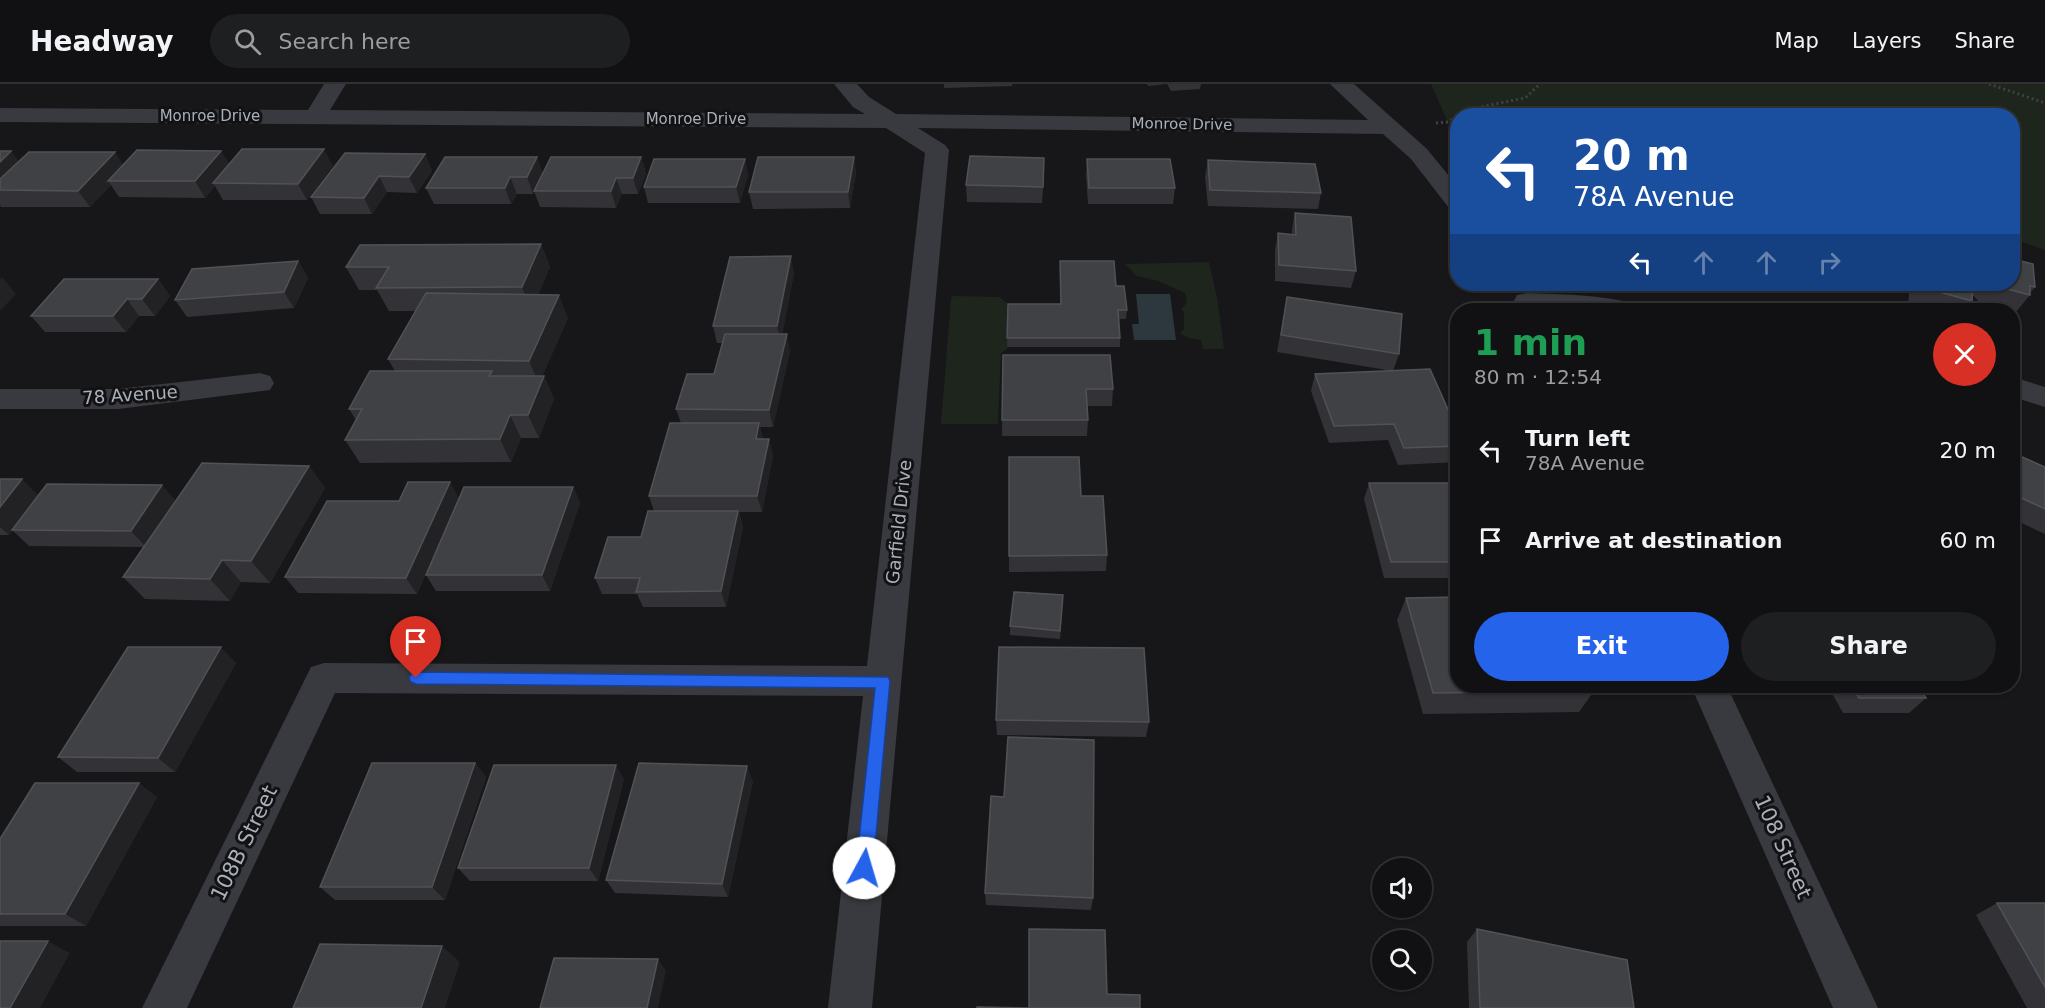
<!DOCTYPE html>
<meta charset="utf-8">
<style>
:root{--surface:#111113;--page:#1e1f21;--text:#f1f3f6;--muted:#9c9da0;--line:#303133;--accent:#2563eb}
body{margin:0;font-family:"DejaVu Sans",sans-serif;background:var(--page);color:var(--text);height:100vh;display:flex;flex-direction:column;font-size:22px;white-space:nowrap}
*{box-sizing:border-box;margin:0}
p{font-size:20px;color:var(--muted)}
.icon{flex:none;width:33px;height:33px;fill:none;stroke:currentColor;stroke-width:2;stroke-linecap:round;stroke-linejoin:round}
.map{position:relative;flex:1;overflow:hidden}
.sheet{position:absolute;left:1450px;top:219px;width:570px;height:390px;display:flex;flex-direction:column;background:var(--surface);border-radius:24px;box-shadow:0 2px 4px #0004,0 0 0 2px var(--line)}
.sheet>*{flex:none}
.top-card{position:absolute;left:1450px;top:24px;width:570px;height:183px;border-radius:24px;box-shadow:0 2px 4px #0004,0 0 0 2px var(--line);background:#1a4fa0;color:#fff;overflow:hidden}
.fabs{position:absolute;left:1372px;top:774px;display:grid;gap:12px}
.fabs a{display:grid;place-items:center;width:60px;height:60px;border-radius:50%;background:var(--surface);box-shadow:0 2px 4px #0004,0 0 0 2px var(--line);font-size:30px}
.pin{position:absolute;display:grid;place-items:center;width:51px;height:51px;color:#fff;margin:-62px -26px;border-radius:50% 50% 50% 0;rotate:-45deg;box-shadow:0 0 6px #0007}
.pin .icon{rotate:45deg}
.me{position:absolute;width:66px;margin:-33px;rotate:6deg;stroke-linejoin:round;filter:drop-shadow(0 0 4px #0008)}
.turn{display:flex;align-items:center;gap:21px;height:126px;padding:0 24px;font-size:27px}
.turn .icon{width:78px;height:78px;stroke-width:2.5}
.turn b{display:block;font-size:42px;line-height:51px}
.lanes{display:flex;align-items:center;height:57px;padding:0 24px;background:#0003;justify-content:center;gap:30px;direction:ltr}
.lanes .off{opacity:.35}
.round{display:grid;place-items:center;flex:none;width:63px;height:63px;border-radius:32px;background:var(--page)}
.summary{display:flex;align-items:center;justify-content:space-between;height:102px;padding:0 24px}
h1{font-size:36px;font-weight:600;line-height:45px;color:#1e9e55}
.action{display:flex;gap:12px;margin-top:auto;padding:12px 24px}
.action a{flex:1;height:69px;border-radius:36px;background:var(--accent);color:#fff;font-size:24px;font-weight:600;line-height:69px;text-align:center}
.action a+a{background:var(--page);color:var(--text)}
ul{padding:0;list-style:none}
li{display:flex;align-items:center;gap:18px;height:90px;padding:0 24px}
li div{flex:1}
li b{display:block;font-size:22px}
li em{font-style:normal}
header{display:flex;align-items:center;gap:36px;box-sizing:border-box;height:84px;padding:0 30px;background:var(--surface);border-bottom:2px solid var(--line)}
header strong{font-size:28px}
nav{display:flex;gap:33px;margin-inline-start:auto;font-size:21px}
.search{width:420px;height:54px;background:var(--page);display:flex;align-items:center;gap:15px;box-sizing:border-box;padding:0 21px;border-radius:33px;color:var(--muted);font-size:22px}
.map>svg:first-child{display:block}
.green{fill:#1d251d}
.water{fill:#2d383e}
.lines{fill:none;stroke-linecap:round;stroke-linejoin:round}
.path{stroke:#3e4146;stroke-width:3;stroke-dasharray:2 3;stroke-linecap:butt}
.minor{fill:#383a3f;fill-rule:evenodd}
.wall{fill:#333337}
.shaded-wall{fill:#222225}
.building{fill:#404145;stroke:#505257;stroke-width:1.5}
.route{fill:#2563eb;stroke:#184099;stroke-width:1.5}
.labels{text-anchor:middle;stroke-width:6;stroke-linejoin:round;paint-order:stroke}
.far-street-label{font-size:15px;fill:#a9b0ba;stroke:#121214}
.street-label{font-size:18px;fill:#a9b0ba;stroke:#121214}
.near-street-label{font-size:21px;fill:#a9b0ba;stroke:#121214}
</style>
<header>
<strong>Headway</strong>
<div class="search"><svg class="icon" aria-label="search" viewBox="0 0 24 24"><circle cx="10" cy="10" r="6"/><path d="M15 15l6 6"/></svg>Search here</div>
<nav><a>Map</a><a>Layers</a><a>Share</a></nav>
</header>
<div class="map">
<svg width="2045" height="924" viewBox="0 0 2045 924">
<rect width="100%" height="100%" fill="#171719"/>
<path class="green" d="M1431,0H2045V166L2013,155V32H1458V61Z
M1209,178L1217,213L1224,265H1203L1201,256L1189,254L1180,249L1184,245V228L1181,226L1187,218L1185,209L1158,197L1137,192L1125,180Z
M953,212L999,213L1008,220L1007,265L1001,269L998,340H941L951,214Z"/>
<path class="water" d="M1136,210H1170L1176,256H1134L1132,240H1139Z"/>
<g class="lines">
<path class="path" d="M1989,0L2045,19
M1459,32L1470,25L1525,14L1540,0
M1436,39L1448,38L1458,32"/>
<path class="minor" d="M324,0H346L330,26L865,30L853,23L834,0H857L869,13L896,30L1368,36L1330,0H1354L1427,65L1458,103V126L1449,124L1411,75L1383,50L918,44L945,61L949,66L872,924H828L863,612L335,609L187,924H142L311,583L324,579L867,582L925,69L886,44L0,38V24L308,26Z
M1527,209C1563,210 1601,211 1637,220L1641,226H1552L1517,223L1514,217L1517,211Z
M260,289L270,292L274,299L270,306L118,325H0V305H118Z
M2013,293L2045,303V323L2013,313Z
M1691,602H1727L1878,924H1833Z"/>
</g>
<path class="wall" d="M944,0H1012V2L944,4Z
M1147,0H1201L1200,5L1171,7L1167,0L1148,2Z
M0,67L19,77L123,80L221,67L229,80L333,82L307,116H223L215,102L205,114L119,113L111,101L90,123H1L0,121Z
M425,70L432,87L417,109L387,108L372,130H320L311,113Z
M641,73L646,90L638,110H622L616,124L540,123L534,107L533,110H517L511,120H434L426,104L543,89Z
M854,73L856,89L850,124L753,125L749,108Z
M745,75L748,91L740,119H648L644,103Z
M1087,75L1175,104L1173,120H1088L1086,91Z
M1208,76L1321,109L1318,125L1208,122L1205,93Z
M1044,90L1042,119L967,118L966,101Z
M1295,129L1356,187L1351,204L1275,197V166L1278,149L1292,151V145Z
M541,160L550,183L538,211L568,234L542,292H544L554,315L539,354H521L511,378L360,379L345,356L356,336L349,325L395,287L388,275L416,227H389L377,206H359L346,183Z
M298,177L308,194L294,224L187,233L175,216Z
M1060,177L1116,202L1127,226L1126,235H1119L1120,254V263H1007L1008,220H1061Z
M794,189L782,250L790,267L773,343H760L763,355H769L773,372L762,428H739L743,443L726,523H643L637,510H602L595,494L641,453L654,427L649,412L681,339L676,325L714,290L722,259H717L713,242Z
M158,195L170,212L155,232H139L126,248H45L31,232Z
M1910,200H2013L2035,203L2030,209V211L2016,228L2013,226L1979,218L1974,212H1972V217L1965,226H1933L1908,220Z
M1287,213L1399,270L1393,287L1277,268Z
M1003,271L1113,305L1112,322H1087L1088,336L1087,352H1002Z
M1315,290L1458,348V376L1457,378L1398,381L1388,356L1329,359L1311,307Z
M2013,369L2045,383V450L2013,435Z
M1009,373L1081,412L1107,471L1106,487L1009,488Z
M309,382L325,404L270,499L241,498L230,517L145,515L123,493L143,463L29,462L12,446L9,451H0V395L39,411L176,416Z
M1369,399H1458V494H1384L1364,415Z
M573,403L580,419L550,507H436L426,491L445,447L417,510L298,509L285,493L399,417L459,414Z
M1063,511L1060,555L1010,551V542Z
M1406,514L1594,607L1579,628L1423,630L1397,536Z
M236,579L175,688H77L58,673Z
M1828,602H1918L1926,614L1909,629H1843Z
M996,636L1149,638L1146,653L997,651Z
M475,679L486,693L445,816H335L320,803Z
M624,695L598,797H470L458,784Z
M753,697L728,813L615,809L606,796Z
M157,713L86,842H0V755Z
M1004,713L1093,814L1091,826L986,821L985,809Z
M1997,819H2045V924H2027L1976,831Z
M1477,845L1634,924H1469L1467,858Z"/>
<path class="shaded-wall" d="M324,65L333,82L307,116L298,100Z
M11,67L24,84L0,105V78Z
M221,67L231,83L213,99L215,102L205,114L195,97Z
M115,68L126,85L108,97L111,101L90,123L78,107Z
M425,70L432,87L417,109L409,93Z
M537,73L543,89L533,110L527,93Z
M641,73L646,90L638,110L633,94Z
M854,73L856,89L850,124L848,108Z
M745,75L748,91L740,119L736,103Z
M379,92L387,108L372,130L364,114Z
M510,93L517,110L511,120L505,104Z
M616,94L622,110L616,124L611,107Z
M541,160L550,183L531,226L522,203Z
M791,172L794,189L781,259L777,242Z
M298,177L308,194L294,224L284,208Z
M2,193L16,210L0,227V195Z
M158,195L170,212L155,232L142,215Z
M559,211L568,234L539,300L529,277Z
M127,215L139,232L126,248L113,232Z
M787,250L790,267L773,343L769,326Z
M544,292L554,315L539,354L528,331Z
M510,331L521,354L511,378L500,355Z
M759,339L763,356L756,355Z
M769,355L773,372L762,428L757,412Z
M309,382L325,404L270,499L251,477Z
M22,395L39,412L9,451L0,443V423Z
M450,398L459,414L417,510L406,494Z
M162,401L176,417L146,463L131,447Z
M573,403L580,419L550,507L542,491Z
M738,427L743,443L726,523L721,507Z
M222,476L241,498L230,517L210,495Z
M221,563L236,579L175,688L158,674Z
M475,679L486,693L445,816L432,803Z
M616,681L624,695L598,797L589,784Z
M747,682L753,697L728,813L722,800Z
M139,699L157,713L86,842L65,830Z
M48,857L70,869L40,924H10Z
M442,862L460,878L445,924H421Z
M658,875L666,887L658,924H647Z"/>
<path class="building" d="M242,65H324L298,100L213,99Z
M137,66L221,67L195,97H108Z
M0,67H11L0,78Z
M29,68H115L78,107L0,106V95Z
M345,69L425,70L409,93L379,92L364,114L311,113Z
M970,72L1044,74L1043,103L966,101Z
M445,73H537L527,93H510L505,104H426Z
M551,73H641L633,94H616L611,107H534Z
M758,73H854L848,108H749Z
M654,75H745L736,103H644Z
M1087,75H1170L1175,104H1089Z
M1208,76L1315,80L1321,109L1210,106Z
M1295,129L1351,133L1356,187L1279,181L1278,149L1296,151Z
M541,160L522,203L376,204L389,183H346L360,161Z
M791,172L777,242H713L730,173Z
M2013,175L2033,180L2035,203L2030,202V211L1992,201L1991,200H2013Z
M298,177L284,208L175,216L192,185Z
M1060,177H1114L1116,202H1124L1127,226H1118L1120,254H1007L1008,220H1061Z
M64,195H158L142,215H127L113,232H31Z
M1921,200H1973L1972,217L1921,203Z
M426,209L559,211L529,277L388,275Z
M1287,213L1402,230L1399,270L1281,251Z
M725,250H787L769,326L676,325L687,290H714Z
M1003,271H1110L1113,305H1086L1088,336H1002Z
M1430,285L1458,348V362L1404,364L1394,340L1334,342L1315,290Z
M370,287H492L489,292H544L528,331H510L500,355L345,356L362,325H349Z
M670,339H759L756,355H769L757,412H649Z
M2013,369L2045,383V425L2013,410Z
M1009,373H1079L1081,412H1103L1107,471L1009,472Z
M202,379L309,382L251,477L222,476L210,495L123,493Z
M0,395H22L0,423Z
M408,398H450L406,494L285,493L327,417H399Z
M1369,399H1458V478H1391Z
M47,400L162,401L131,447L12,446Z
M464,403H573L542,491H426Z
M648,427H738L721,507L636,508L640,494H595L608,453H641Z
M1014,508L1063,511L1060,547L1010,542Z
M1458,513V602H1592L1594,607L1433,609L1406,514Z
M128,563H221L158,674L58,673Z
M999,563L1144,564L1149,638L996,636Z
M1852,602H1918L1926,614H1859Z
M1008,653L1094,656L1093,814L985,809L991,712L1004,713Z
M372,679H475L432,803H320Z
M639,679L747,682L722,800L606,796Z
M494,681H616L589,784H458Z
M35,699H139L65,830H0V755Z
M1997,819H2045V903Z
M1029,845L1105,846L1107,910L1140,911V924H977V923L1029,924Z
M1477,845L1627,876L1634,924H1480Z
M0,857H48L10,924H0Z
M320,860L442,862L421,924H293Z
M554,874L658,875L647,924H540Z"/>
<path class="route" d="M416,588L888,593L890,597L873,784L870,790L864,792L858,790L856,784L875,604L416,600L411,598L409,594L411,590Z"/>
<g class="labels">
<g class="far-street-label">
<text x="210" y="37">Monroe Drive</text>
<text x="696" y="40">Monroe Drive</text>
<text transform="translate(1182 40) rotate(1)" y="5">Monroe Drive</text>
</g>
<g class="street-label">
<text transform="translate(130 311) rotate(-4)" y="6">78 Avenue</text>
<text transform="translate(899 438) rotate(-84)" y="6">Garfield Drive</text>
</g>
<g class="near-street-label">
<text transform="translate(244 759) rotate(-64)" y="7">108B Street</text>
<text transform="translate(1783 763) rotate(66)" y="7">108 Street</text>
</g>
</g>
</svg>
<div class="fabs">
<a><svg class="icon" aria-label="sound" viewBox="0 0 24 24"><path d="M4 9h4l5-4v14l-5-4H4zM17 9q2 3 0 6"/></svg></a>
<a><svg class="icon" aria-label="search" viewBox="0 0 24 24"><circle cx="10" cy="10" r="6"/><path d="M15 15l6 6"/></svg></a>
</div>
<div class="pin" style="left:416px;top:594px;background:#d93025"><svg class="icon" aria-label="arrive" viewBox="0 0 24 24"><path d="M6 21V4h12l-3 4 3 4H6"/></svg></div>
<svg class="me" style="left:864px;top:784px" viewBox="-20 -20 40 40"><circle r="19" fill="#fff"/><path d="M0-13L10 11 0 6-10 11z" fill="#2563eb"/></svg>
<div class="top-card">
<div class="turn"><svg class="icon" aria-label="left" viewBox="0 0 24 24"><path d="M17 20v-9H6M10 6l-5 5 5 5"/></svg><div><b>20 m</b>78A Avenue</div></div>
<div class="lanes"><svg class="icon" aria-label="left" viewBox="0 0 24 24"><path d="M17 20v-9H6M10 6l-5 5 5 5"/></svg><svg class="icon off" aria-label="ahead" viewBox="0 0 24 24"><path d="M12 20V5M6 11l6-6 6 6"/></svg><svg class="icon off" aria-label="ahead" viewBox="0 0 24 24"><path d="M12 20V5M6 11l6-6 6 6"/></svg><svg class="icon off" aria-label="right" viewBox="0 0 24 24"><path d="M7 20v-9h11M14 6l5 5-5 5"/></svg></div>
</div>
<section class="sheet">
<div class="summary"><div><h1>1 min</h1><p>80 m · 12:54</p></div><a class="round" style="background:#d93025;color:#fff"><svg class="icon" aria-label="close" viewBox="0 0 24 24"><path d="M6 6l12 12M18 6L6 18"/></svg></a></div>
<ul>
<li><svg class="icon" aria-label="left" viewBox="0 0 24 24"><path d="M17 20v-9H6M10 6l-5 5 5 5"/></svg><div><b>Turn left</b><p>78A Avenue</p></div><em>20 m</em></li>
<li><svg class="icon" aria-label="arrive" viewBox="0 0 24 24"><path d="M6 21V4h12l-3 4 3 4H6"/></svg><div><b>Arrive at destination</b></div><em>60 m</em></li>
</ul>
<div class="action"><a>Exit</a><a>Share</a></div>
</section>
</div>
